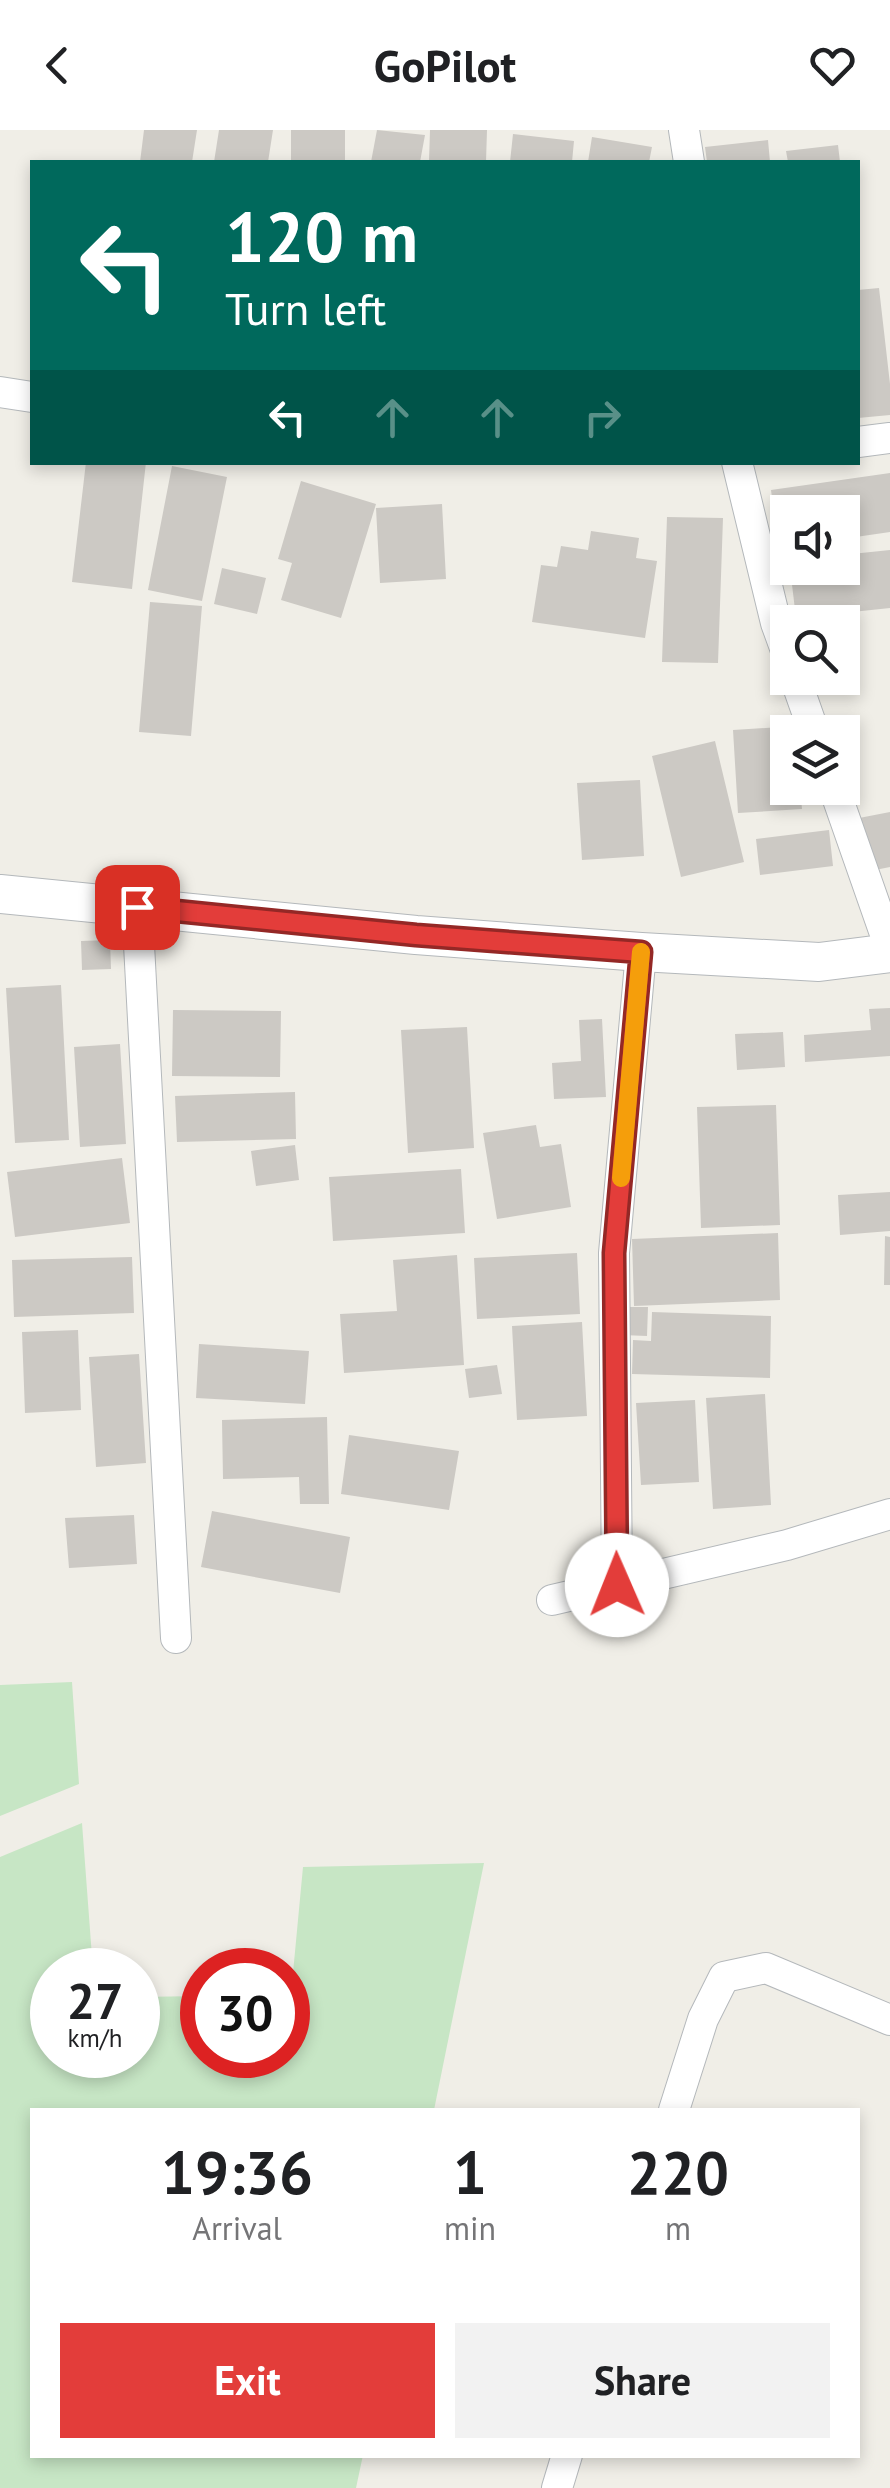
<!DOCTYPE html>
<style>
:root{--surface:#fff;--page:#f2f2f2;--text:#202124;--muted:#757577;--accent:#e33d3a}
body{margin:0;font-family:"PT Sans",sans-serif;background:var(--page);color:var(--text);height:100vh;display:flex;flex-direction:column;font-size:38px;white-space:nowrap}
*{box-sizing:border-box;margin:0}
p{font-size:32px;color:var(--muted)}
.icon{flex:none;width:55px;height:55px;fill:none;stroke:currentColor;stroke-width:2;stroke-linecap:round;stroke-linejoin:round}
.map{position:relative;flex:1;overflow:hidden}
.sheet{position:absolute;left:30px;top:1978px;width:830px;height:350px;display:flex;flex-direction:column;background:var(--surface);border-radius:0px;box-shadow:0 5px 15px #0003}
.sheet>*{flex:none}
.guide{position:absolute;left:30px;top:30px;width:830px;height:305px;border-radius:0px;box-shadow:0 5px 15px #0003;background:#00695c;color:#fff;overflow:hidden}
.tools{position:absolute;left:770px;top:365px;display:grid;gap:20px}
.tools a{display:grid;place-items:center;width:90px;height:90px;border-radius:0px;background:var(--surface);box-shadow:0 5px 15px #0003;font-size:50px}
.speed{position:absolute;left:30px;top:1818px;display:flex;gap:20px;font-size:50px;font-weight:700;text-align:center}
.speed>*{display:grid;place-content:center;width:130px;height:130px;border-radius:50%;background:var(--surface);box-shadow:0 5px 15px #0003;line-height:1}
.speed small{font-size:25px;font-weight:400}
.speed .limit{border:15px solid #d22;background:#fff;color:#111}
.pin{position:absolute;display:grid;place-items:center;width:85px;height:85px;color:#fff;margin:-42px;border-radius:20px;box-shadow:0 5px 15px #0006}
.me{position:absolute;width:110px;margin:-55px;rotate:359deg;stroke-linejoin:round;filter:drop-shadow(0 0 8px #0008)}
.turn{display:flex;align-items:center;gap:35px;height:210px;padding:0 30px;font-size:45px}
.turn .icon{width:130px;height:130px;stroke-width:2.5}
.turn b{display:block;font-size:70px;line-height:85px}
.lanes{display:flex;align-items:center;height:95px;padding:0 30px;background:#0003;justify-content:center;gap:50px;direction:ltr}
.lanes .off{opacity:.35}
.eta{display:flex;justify-content:space-evenly;align-items:center;height:170px;text-align:center}
.eta b{font-size:60px;font-weight:800;line-height:70px}
.primary-button{display:flex;gap:20px;margin-top:auto;padding:20px 30px}
.primary-button a{flex:1;height:115px;border-radius:0px;background:var(--accent);color:#fff;font-size:40px;font-weight:800;line-height:115px;text-align:center}
.primary-button a+a{background:var(--page);color:var(--text)}
header{display:flex;justify-content:space-between;align-items:center;height:130px;padding:0 30px;background:var(--surface);font-size:45px;font-weight:800}
.map>svg:first-child{display:block}
.green{fill:#c7e6c5}
.building{fill:#ccc9c4}
.lines{fill:none;stroke-linecap:round;stroke-linejoin:round}
.minor-casing{stroke:#b4b8bb;stroke-width:32}
.tertiary-casing{stroke:#b4b8bb;stroke-width:40}
.minor{stroke:#fff;stroke-width:30}
.tertiary{stroke:#fff;stroke-width:38}
.route-casing{stroke:#942826;stroke-width:25}
.route{stroke:#e33d3a;stroke-width:18}
.slow{stroke:#f59e0b;stroke-width:18}
</style>
<header><svg class="icon" aria-label="back" viewBox="0 0 24 24"><path d="M15 5l-7 7 7 7"/></svg>GoPilot<svg class="icon" aria-label="heart" viewBox="0 0 24 24"><path d="M12 20l-8-8c-3-5 5-10 8-4 3-6 11-1 8 4z"/></svg></header>
<div class="map">
<svg width="890" height="2358" viewBox="0 0 890 2358">
<rect width="100%" height="100%" fill="#f0eee7"/>
<path class="green" d="M72,1552L79,1654L0,1686V1555Z
M82,1693L93,1840H52V1925H138V1867L202,1866V1925H288V1865L291,1864L303,1737L484,1733L434,1980H32V2325H363L356,2358H0V1727Z"/>
<path class="building" d="M144,0H197L192,32H140Z
M219,0H273L268,32H214Z
M291,0H345V32H291Z
M377,0L425,5L420,32H371Z
M430,0H487L486,32H429Z
M513,4L574,11L572,32H510Z
M592,7L652,17L649,32H588Z
M768,10L770,32H707L705,17Z
M838,15L840,32H788L786,21Z
M879,158L890,254V285L858,288V160Z
M86,332H146L132,459L72,452Z
M172,336L227,347L202,471L148,460Z
M890,343V402L842,409V382H788V417L779,419L771,360Z
M301,351L376,374L341,488L281,470L292,433L278,429Z
M442,374L446,449L380,453L376,378Z
M667,387L723,388L718,533L662,532Z
M591,401L639,408L636,428L657,431L645,508L532,492L541,435L557,437L561,416L588,420Z
M890,420V478L796,488L790,438H842V425Z
M222,438L266,448L257,484L214,474Z
M150,472L202,476L191,606L139,602Z
M796,596L797,602H788V658H800L802,679L738,683L733,600Z
M715,611L744,732L681,747L652,626Z
M640,650L644,726L582,730L577,653Z
M890,682V737L865,742L854,689Z
M829,700L833,736L760,745L756,709Z
M110,810L111,839L82,840L81,811Z
M61,855L69,1010L15,1013L6,858Z
M890,878V926L805,932L804,905L871,900L869,879Z
M173,880L281,881L280,947L172,946Z
M602,889L606,967L554,969L552,933L581,931L579,890Z
M467,897L474,1018L408,1023L401,900Z
M783,902L785,937L737,940L735,904Z
M120,914L126,1014L80,1017L74,917Z
M295,962L296,1009L177,1012L175,966Z
M776,975L780,1095L701,1098L697,977Z
M536,995L540,1017L561,1014L571,1077L497,1089L483,1003Z
M295,1015L299,1050L256,1056L251,1021Z
M122,1028L130,1093L15,1107L7,1042Z
M461,1039L465,1103L333,1111L329,1047Z
M890,1062V1101L840,1105L838,1065Z
M778,1103L780,1170L634,1176L632,1109Z
M885,1106L890,1107V1155H884Z
M577,1123L580,1184L477,1189L474,1128Z
M457,1125L464,1235L344,1243L340,1184L397,1181L393,1130Z
M132,1127L134,1183L14,1187L12,1130Z
M623,1177H648L647,1206L622,1205Z
M652,1182L771,1186L770,1248L632,1244L633,1210L651,1211Z
M582,1192L587,1286L517,1290L512,1196Z
M78,1200L81,1280L25,1283L22,1202Z
M199,1214L309,1221L305,1274L196,1268Z
M139,1224L146,1333L96,1337L89,1227Z
M497,1235L502,1264L469,1268L465,1239Z
M765,1264L771,1375L713,1379L706,1268Z
M695,1270L699,1352L641,1355L636,1273Z
M327,1287L329,1374H300L299,1347L223,1349L222,1290Z
M349,1305L459,1321L449,1380L341,1364Z
M212,1381L350,1407L340,1463L201,1437Z
M134,1385L137,1434L69,1438L65,1388Z"/>
<g class="lines">
<g class="minor-casing">
<path id="minor" d="M684,0L689,32
M0,262L32,267
M858,312L890,308
M737,332L776,493L788,526
M795,548L814,602
M834,658L890,818
M137,777L176,1508
M617,1455L614,1123L641,822
M552,1470L787,1415L890,1384
M674,1980L703,1889L724,1847L766,1838L890,1890
M557,2358L567,2325"/>
</g>
<g class="tertiary-casing">
<path id="tertiary" d="M0,764L416,805L641,822L819,832L890,823"/>
</g>
<use href="#minor" class="minor"/>
<use href="#tertiary" class="tertiary"/>
</g>
<g class="lines">
<g class="route-casing">
<path id="route" d="M137,777L416,805L641,822L614,1123L617,1455"/>
</g>
<use href="#route" class="route"/>
<path class="slow" d="M621,1048L641,822"/>
</g>
</svg>
<div class="tools">
<a><svg class="icon" aria-label="sound" viewBox="0 0 24 24"><path d="M4 9h4l5-4v14l-5-4H4zM17 9q2 3 0 6"/></svg></a>
<a><svg class="icon" aria-label="search" viewBox="0 0 24 24"><circle cx="10" cy="10" r="6"/><path d="M15 15l6 6"/></svg></a>
<a><svg class="icon" aria-label="layers" viewBox="0 0 24 24"><path d="M12 4l9 5-9 5-9-5zM3 14l9 5 9-5"/></svg></a>
</div>
<div class="speed"><div>27<small>km/h</small></div><div class="limit">30</div></div>
<div class="pin" style="left:137px;top:777px;background:#d93025"><svg class="icon" aria-label="arrive" viewBox="0 0 24 24"><path d="M6 21V4h12l-3 4 3 4H6"/></svg></div>
<svg class="me" style="left:617px;top:1455px" viewBox="-20 -20 40 40"><circle r="19" fill="#fff"/><path d="M0-13L10 11 0 6-10 11z" fill="#e33d3a"/></svg>
<div class="guide">
<div class="turn"><svg class="icon" aria-label="left" viewBox="0 0 24 24"><path d="M17 20v-9H6M10 6l-5 5 5 5"/></svg><div><b>120 m</b>Turn left</div></div>
<div class="lanes"><svg class="icon" aria-label="left" viewBox="0 0 24 24"><path d="M17 20v-9H6M10 6l-5 5 5 5"/></svg><svg class="icon off" aria-label="ahead" viewBox="0 0 24 24"><path d="M12 20V5M6 11l6-6 6 6"/></svg><svg class="icon off" aria-label="ahead" viewBox="0 0 24 24"><path d="M12 20V5M6 11l6-6 6 6"/></svg><svg class="icon off" aria-label="right" viewBox="0 0 24 24"><path d="M7 20v-9h11M14 6l5 5-5 5"/></svg></div>
</div>
<section class="sheet">
<div class="eta">
<div><b>19:36</b><p>Arrival</p></div>
<div><b>1</b><p>min</p></div>
<div><b>220</b><p>m</p></div>
</div>
<div class="primary-button"><a>Exit</a><a>Share</a></div>
</section>
</div>
